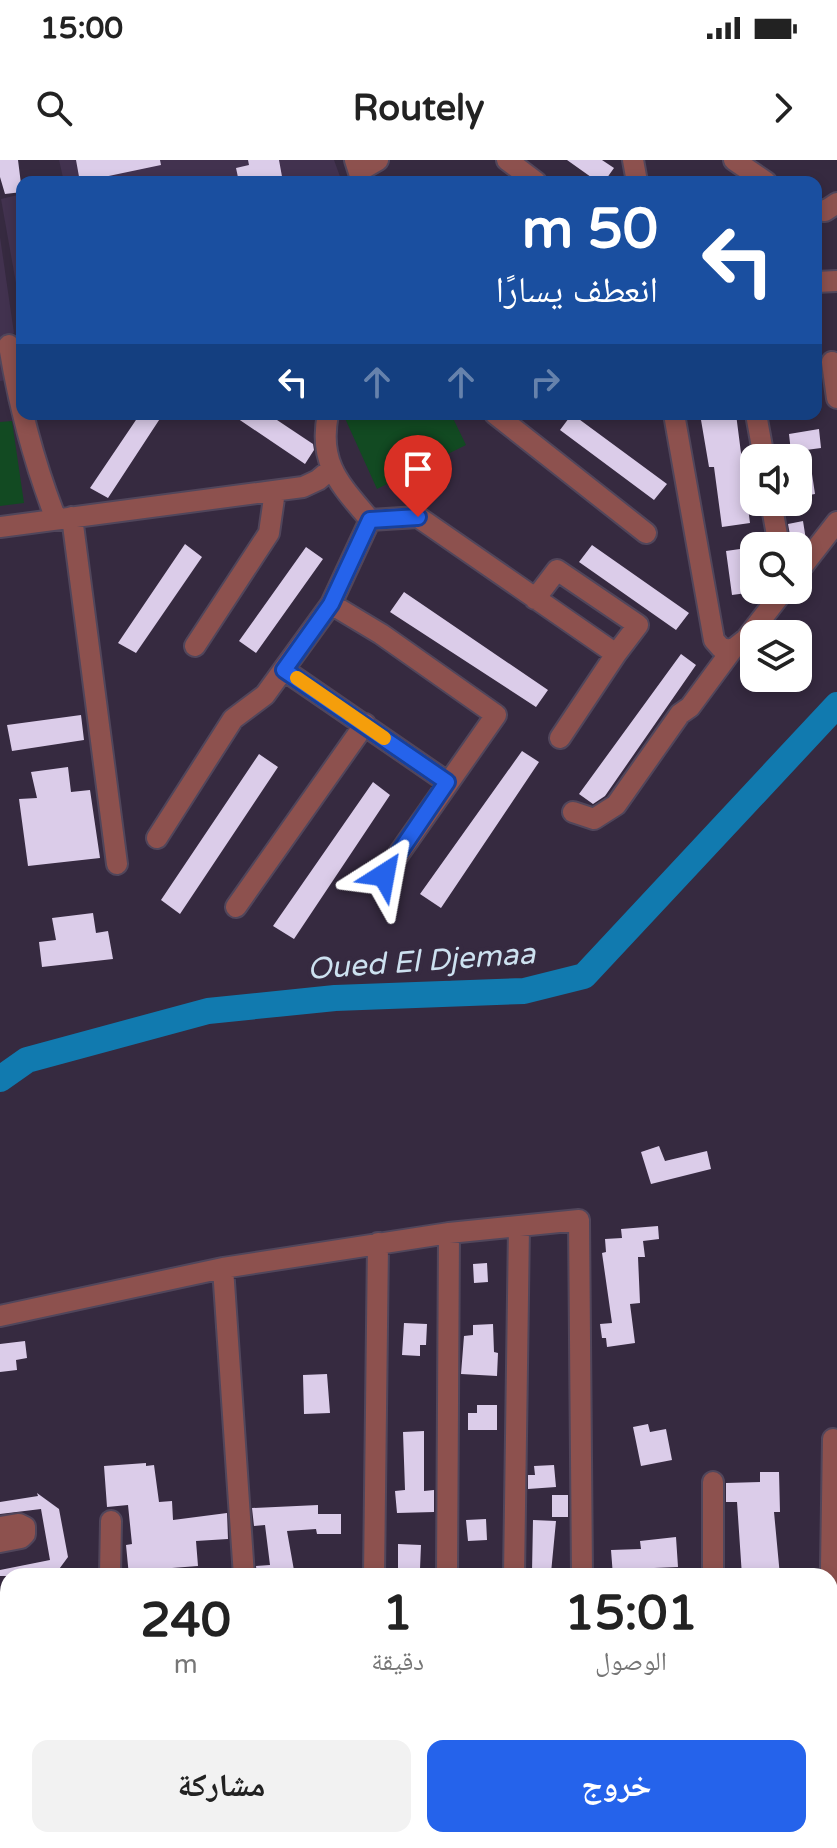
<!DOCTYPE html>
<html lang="ar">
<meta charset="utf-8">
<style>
:root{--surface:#fff;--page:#f2f2f2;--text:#222;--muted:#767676;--accent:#2563eb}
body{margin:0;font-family:"Varela Round","Noto Naskh Arabic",sans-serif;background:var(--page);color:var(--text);direction:rtl;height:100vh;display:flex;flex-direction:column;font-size:30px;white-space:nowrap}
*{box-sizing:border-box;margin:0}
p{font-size:26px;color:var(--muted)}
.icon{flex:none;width:44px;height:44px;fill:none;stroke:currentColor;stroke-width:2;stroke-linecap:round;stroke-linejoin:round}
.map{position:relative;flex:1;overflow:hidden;direction:ltr}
.sheet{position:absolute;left:0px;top:1408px;width:838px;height:280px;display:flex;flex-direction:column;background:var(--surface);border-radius:24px 24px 0 0;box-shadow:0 4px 12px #0003;direction:rtl}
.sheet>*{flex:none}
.top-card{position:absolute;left:16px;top:16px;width:806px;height:244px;border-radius:16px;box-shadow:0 4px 12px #0003;direction:rtl;background:#1a4fa0;color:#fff;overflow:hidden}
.controls{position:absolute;left:740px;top:284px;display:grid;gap:16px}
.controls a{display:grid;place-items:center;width:72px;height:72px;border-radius:16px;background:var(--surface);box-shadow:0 4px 12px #0003;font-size:40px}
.pin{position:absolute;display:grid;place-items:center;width:68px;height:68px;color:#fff;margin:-82px -34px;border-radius:50% 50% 50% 0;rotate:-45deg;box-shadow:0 0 8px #0007}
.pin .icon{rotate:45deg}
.me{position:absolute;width:88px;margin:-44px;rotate:34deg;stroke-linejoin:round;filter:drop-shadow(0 0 6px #0008)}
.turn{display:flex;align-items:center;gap:28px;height:168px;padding:0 32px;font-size:36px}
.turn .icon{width:104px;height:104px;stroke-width:2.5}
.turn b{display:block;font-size:56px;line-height:68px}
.lanes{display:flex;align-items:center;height:76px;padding:0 32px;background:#0003;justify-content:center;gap:40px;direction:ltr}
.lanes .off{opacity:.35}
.eta{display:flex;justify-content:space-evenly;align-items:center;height:136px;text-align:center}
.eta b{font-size:48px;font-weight:800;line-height:56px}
.cta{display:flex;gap:16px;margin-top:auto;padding:16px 32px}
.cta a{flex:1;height:92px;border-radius:16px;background:var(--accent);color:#fff;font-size:32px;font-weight:800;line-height:92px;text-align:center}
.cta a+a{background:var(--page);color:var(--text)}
.status{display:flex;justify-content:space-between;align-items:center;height:56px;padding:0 40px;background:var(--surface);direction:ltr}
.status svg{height:22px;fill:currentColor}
header{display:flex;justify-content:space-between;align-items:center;height:104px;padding:0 32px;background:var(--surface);font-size:36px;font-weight:800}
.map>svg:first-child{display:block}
.built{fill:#42324f}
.green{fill:#124a22}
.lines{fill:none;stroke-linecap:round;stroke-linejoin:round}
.river{stroke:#117aaf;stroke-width:26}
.building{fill:#dbcce9}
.minor-casing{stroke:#51465b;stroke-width:24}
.minor{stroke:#8d514e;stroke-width:20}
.route-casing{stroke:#184099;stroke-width:20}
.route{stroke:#2563eb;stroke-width:14}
.slow{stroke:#f59e0b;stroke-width:14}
.labels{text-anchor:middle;stroke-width:8;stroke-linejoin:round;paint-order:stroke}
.water-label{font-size:30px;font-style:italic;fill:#cde1f0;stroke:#362a40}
</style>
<div class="status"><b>15:00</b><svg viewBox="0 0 49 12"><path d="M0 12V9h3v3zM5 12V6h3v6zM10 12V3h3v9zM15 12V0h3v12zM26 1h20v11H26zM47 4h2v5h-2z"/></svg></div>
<header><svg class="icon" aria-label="forward" viewBox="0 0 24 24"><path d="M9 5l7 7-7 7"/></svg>Routely<svg class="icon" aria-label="search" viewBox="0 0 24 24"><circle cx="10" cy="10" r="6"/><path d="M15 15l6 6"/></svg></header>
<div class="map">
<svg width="837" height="1688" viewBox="0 0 837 1688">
<rect width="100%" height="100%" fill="#362a40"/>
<path class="built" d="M59,0H334L342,22H64Z
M22,34V157L1,39Z
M0,77L14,173L2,176L6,220L0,221Z"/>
<path class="green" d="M343,254H451L466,285L377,329Z
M12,261L24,343L0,346V262Z"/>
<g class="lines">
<path class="river" d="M0,919L27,900L208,851L335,838L524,831L584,816L837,545"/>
</g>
<path class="building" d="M0,0H18L22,32L5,34L0,17Z
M76,0H160L161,5L80,22Z
M248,0H279L283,22H239L236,8L249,5Z
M567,0H602L614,8L604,22H598Z
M140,254H163L108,338L90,328Z
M231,254H268L313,284L314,290L305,304Z
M572,254L667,324L654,340L560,270Z
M700,254H736L750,363L722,367L714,307H709Z
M819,269L821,288L791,292L789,274Z
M812,314L815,334L798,337V316Z
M803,361L806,380L802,386H792L788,364Z
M185,384L202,397L136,493L118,483Z
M592,385L689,453L676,470L579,402Z
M306,387L323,399L256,493L239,481Z
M754,387V432L732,435L726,391Z
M404,432L548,530L536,547L390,452Z
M681,494L696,505L605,636L593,644L579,634Z
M81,555L84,580L12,591L7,565Z
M522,591L539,602L441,748L420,734Z
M259,594L278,607L180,754L161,740Z
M68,607L71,632L90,630L100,698L28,706L19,639L37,638L31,612Z
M373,622L390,635L294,779L273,766Z
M93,753L96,773L108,771L113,799L42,807L39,782L56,780L52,758Z
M659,986L665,1001L707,991L711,1009L651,1024L641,992Z
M658,1066L659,1079L643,1081L645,1097H638L640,1143L630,1144L635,1183L607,1187L606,1178H602L600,1164L612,1163L602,1093L606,1092L605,1079L622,1078L621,1069Z
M487,1103L488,1122L474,1123L473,1104Z
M404,1163L427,1164L426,1185H420V1196L402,1195Z
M493,1164L494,1192L498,1193L497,1216L461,1214L464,1176L473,1175V1165Z
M25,1181L27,1198L16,1200L17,1210L0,1212V1184Z
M327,1214L330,1253L304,1254L303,1215Z
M477,1245H497V1270H468V1253H477Z
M648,1264L650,1272L666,1269L672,1300L641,1306L633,1267Z
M424,1271V1331L434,1330V1352L397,1353L395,1331L405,1330L403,1272Z
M146,1303V1306L154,1305L159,1342L172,1341L173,1360L227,1353L228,1379L196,1381L198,1406L159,1409V1416H129L126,1385L132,1384L128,1345L107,1347L104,1306Z
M554,1305L556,1327L528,1329V1315H535L534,1306Z
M760,1312H779L780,1352H774L780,1416H742L737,1342H726V1323L760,1322Z
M37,1333L59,1349L68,1397L54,1416H0V1410L50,1400L41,1349L0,1354V1342L38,1336Z
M552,1335H568V1357H552Z
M318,1345V1354H341V1374H317L316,1369L287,1371L295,1416H257L256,1406L270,1405L265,1365L254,1366L252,1348Z
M486,1359L487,1380L468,1381L466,1360Z
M533,1360L556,1361L551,1413L532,1412Z
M676,1377L678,1407L654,1408V1416H613L611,1390L641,1389L640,1381Z
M398,1384L421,1385L420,1409L398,1408Z"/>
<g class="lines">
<g class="minor-casing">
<path id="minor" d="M355,0L362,22
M507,0L536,22
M633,0L637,22
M734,0L766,22
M359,11L378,0
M816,50L825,51L837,43
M816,122L837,121
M9,185C19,247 33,300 56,359
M832,202L837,238
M328,254C318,304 340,324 370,360L418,357L616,494L560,578
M495,254L646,373
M674,254L714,480L721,488L732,490L746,479L784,430
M756,254L764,298
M771,342L779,386
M72,357L117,704
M0,367L303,327L318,320L330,310
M798,412L837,362
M535,439L557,410L638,465L616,494
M331,444L381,474L496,555L384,715
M195,486L269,373L275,331
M284,510L447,622
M573,652L594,659L616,645L680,554L690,547L732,490
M157,678L233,559L265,535L331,444L370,360
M236,747L365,564
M223,1108L244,1416
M0,1156L223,1108L449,1073L579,1060L582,1416
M0,1367L19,1364L25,1367V1374L21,1378L0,1382
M110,1416L111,1361
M374,1416L378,1083
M447,1416L449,1073
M514,1416L519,1066
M713,1416V1322
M830,1472L833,1279
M0,1497L8,1495
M0,1514L8,1513
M830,1525L837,1533
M830,1623L837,1607
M0,1673H8
M830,1673H837"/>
</g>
<use href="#minor" class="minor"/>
</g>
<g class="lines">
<g class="route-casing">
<path id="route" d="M384,715L447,622L284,510L331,444L370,360L418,357"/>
</g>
<use href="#route" class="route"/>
<path class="slow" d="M297,518L384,578"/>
</g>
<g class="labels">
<g class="water-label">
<text transform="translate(421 801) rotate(-4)" y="10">Oued El Djemaa</text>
</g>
</g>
</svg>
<div class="controls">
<a><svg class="icon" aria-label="sound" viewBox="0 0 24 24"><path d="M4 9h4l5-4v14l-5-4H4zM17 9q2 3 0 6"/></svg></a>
<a><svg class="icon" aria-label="search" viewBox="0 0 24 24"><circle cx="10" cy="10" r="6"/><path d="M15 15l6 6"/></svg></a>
<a><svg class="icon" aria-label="layers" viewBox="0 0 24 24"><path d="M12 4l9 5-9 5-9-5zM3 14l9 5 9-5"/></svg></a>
</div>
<div class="pin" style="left:418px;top:357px;background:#d93025"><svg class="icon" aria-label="arrive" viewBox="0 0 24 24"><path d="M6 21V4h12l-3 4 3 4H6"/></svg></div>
<svg class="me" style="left:384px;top:715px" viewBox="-20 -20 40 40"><path d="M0-17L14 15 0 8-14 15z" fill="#2563eb" stroke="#fff" stroke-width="4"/></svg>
<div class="top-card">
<div class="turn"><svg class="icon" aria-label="left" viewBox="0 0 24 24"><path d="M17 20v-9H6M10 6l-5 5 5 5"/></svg><div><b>50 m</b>انعطف يسارًا</div></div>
<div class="lanes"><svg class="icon" aria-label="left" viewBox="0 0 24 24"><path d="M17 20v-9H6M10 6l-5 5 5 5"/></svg><svg class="icon off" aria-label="ahead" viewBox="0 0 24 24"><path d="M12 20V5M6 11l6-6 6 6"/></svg><svg class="icon off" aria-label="ahead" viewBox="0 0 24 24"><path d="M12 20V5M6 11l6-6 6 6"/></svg><svg class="icon off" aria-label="right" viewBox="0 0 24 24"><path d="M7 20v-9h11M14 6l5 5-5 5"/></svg></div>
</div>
<section class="sheet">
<div class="eta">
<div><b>15:01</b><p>الوصول</p></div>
<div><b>1</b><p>دقيقة</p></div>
<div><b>240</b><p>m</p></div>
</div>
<div class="cta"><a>خروج</a><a>مشاركة</a></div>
</section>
</div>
